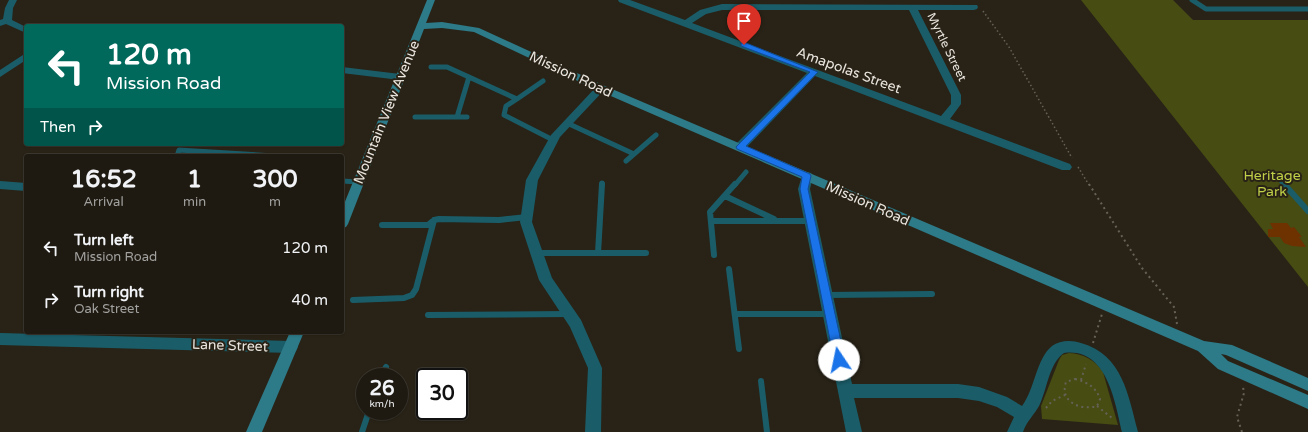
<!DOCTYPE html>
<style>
:root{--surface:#1f1a11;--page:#2c271f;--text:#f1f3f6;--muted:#a1a19f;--line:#3c3831}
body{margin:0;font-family:"Varela Round",sans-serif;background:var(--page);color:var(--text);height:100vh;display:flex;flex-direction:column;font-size:15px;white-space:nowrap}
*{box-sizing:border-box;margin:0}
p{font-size:13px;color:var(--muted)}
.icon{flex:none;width:22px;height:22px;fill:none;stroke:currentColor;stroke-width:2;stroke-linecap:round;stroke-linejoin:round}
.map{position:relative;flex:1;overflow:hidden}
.side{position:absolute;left:24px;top:154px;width:320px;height:180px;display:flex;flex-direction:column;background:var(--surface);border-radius:4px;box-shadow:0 1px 3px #0004,0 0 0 1px var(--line)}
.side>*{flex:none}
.guide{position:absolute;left:24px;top:24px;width:320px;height:122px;border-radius:4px;box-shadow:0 1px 3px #0004,0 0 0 1px var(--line);background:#00695c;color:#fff;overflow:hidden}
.speed{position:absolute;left:356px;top:368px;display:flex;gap:8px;font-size:20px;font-weight:700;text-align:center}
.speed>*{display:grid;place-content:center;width:52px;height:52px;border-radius:50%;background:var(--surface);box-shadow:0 1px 3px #0004,0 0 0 1px var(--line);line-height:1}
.speed small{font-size:10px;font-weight:400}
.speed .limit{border:2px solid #111;border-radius:6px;background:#fff;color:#111}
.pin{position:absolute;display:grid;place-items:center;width:34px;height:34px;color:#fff;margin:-41px -17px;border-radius:50% 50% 50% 0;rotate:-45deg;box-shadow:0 0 4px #0007}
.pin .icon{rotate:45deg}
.me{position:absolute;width:44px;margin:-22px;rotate:349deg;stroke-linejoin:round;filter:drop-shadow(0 0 3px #0008)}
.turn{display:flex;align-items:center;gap:14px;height:84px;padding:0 16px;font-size:18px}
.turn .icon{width:52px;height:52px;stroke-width:2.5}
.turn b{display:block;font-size:28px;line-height:34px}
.then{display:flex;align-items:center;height:38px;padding:0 16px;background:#0003;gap:8px;font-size:15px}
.eta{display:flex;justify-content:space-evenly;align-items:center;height:68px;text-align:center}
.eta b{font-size:24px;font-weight:800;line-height:28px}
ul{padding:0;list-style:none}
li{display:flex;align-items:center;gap:12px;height:52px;padding:0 16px}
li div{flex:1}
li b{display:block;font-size:15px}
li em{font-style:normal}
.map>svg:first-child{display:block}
.green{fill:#464c12}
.building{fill:#6e3100}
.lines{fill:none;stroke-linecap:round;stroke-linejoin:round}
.path-far1{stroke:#666156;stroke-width:1.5;stroke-dasharray:1.5 2.5;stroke-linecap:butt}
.path{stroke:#666156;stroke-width:2;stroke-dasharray:2 3.5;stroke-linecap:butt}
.lane-far1{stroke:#1a5d69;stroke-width:5}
.lane{stroke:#1a5d69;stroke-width:6}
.street{fill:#1a5d69;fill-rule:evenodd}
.secondary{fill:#2d7a88;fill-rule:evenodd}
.route{fill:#1a73e8;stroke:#114b97}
.labels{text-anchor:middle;stroke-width:4;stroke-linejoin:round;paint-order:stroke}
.far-street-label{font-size:12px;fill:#eae6df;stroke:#292317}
.street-label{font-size:14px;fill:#eae6df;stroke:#292317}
.park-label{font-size:14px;fill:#bfcf47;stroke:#292317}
</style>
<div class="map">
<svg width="1308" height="432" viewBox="0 0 1308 432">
<rect width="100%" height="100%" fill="#292317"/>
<path class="green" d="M1081,0H1173L1193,20H1308V287Z
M1069,353C1084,354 1095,360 1103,372L1118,425L1042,419L1041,406L1059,360L1062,355Z"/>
<path class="building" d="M1270,223H1287L1291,228L1294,227L1302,237H1299L1306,247L1292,246L1284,243L1280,237H1268V229H1273Z"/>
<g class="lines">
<path class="path-far1" d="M983,11L1009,47L1072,158
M1078,167L1089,185"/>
<path class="path" d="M1089,184L1142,268L1174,307L1177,324
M1093,343L1102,314
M1075,379C1087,382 1096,387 1100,399L1097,406C1081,411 1059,402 1066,382Z
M1081,380L1086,364
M1097,406L1112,418
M1046,408L1052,401L1065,395
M1242,432L1237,417L1244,393L1243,387"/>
<path class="lane-far1" d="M1192,0L1206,9H1308
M431,67H447L517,99L506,106L504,115L553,140
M517,99L543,81
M415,117H467
M457,117L469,77
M567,123L634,154
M177,156L179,150L274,156
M626,161L656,135
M1275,174L1285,185
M342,181L359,182
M602,185V183
M735,185L746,172"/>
<path class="lane" d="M1284,184L1308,211
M725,196L774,219
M711,221H811
M382,225H428L434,220L439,219L499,220L527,217
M537,253H646
M598,253L602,184
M714,255L710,212L735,184
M729,269L739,349
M826,295L932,294
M353,300L404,298L412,295L416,289L434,220
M735,314H830
M428,315L568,314
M380,377L386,367
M761,381L767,432
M362,432L369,411"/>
<path class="street" d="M9,0H17L13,8L12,20L26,27V33L6,24L0,26V20L3,19L5,8Z
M618,0H630L685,20L700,10L722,4L977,5L978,7L977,9L974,10H918L961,95V104L950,119L1070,164L1072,167L1070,170H1062L815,76L744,150H736L735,147L736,144L807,73L619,2ZM722,10H909L951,95V104L941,116L692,23L706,14Z
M26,53V60L0,77V70Z
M342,67L400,74L405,77L400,80L342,73Z
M601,85L606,88L560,137L538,180L532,222L552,278L581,320L602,368L601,432H585L588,368L570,327L539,280L520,222L526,180L551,135L597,86Z
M807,172L811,173L813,176L810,189L852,384H958L979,387L1007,397L1022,406C1035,389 1036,359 1052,346C1060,340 1072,340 1081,343C1123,355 1128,395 1138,432H1122C1115,402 1107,347 1064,353C1049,363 1047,390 1039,406C1034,415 1026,422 1023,432H1007L1014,417L997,407L979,401L958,398H854L862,432H846L798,189L803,173Z
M0,181L26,183V191L0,189Z
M0,333L291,341L296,343L298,347L296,351L291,353L0,345Z"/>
<path class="secondary" d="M427,0H435L426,23L442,22L479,28L605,86L1204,341L1232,345L1308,378V391L1226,355L1221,354L1228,361L1308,395V409L1218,369L1198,351L597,90L474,32L442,28L424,29L348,224L346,227L342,228V209Z
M290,332H304L262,432H246Z"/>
</g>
<path class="route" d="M741,43H746L818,72L746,146L810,174L811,176L808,189L845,360L843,364L839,365L836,364L834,360L800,189L802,177L737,149L736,147L810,72L741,46Z"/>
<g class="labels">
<g class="far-street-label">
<text transform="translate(947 47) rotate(64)" y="4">Myrtle Street</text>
</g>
<g class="street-label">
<text transform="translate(849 70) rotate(20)" y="5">Amapolas Street</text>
<text transform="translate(571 74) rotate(25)" y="5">Mission Road</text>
<text transform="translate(386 112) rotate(-68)" y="5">Mountain View Avenue</text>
<text transform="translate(868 203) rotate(24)" y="5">Mission Road</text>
<text transform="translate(230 345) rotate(2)" y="5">Lane Street</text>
</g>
<g class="park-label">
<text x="1272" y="180">Heritage<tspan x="1272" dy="16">Park</tspan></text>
</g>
</g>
</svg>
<div class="speed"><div>26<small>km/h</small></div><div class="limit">30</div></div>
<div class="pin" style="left:744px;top:45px;background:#d93025"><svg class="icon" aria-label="arrive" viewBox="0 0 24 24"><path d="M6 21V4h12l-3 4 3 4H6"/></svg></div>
<svg class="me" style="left:839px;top:360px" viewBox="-20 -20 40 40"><circle r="19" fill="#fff"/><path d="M0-13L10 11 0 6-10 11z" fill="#1a73e8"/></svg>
<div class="guide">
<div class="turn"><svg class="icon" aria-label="left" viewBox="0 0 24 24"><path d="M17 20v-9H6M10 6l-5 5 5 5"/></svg><div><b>120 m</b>Mission Road</div></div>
<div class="then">Then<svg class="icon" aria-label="right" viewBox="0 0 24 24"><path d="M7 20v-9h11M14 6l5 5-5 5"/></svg></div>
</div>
<section class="side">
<div class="eta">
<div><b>16:52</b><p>Arrival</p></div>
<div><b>1</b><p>min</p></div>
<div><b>300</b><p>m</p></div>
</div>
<ul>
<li><svg class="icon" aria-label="left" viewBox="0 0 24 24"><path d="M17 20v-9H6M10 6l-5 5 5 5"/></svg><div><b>Turn left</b><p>Mission Road</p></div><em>120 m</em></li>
<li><svg class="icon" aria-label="right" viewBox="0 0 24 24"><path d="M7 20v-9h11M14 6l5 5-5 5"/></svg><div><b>Turn right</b><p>Oak Street</p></div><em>40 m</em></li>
</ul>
</section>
</div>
